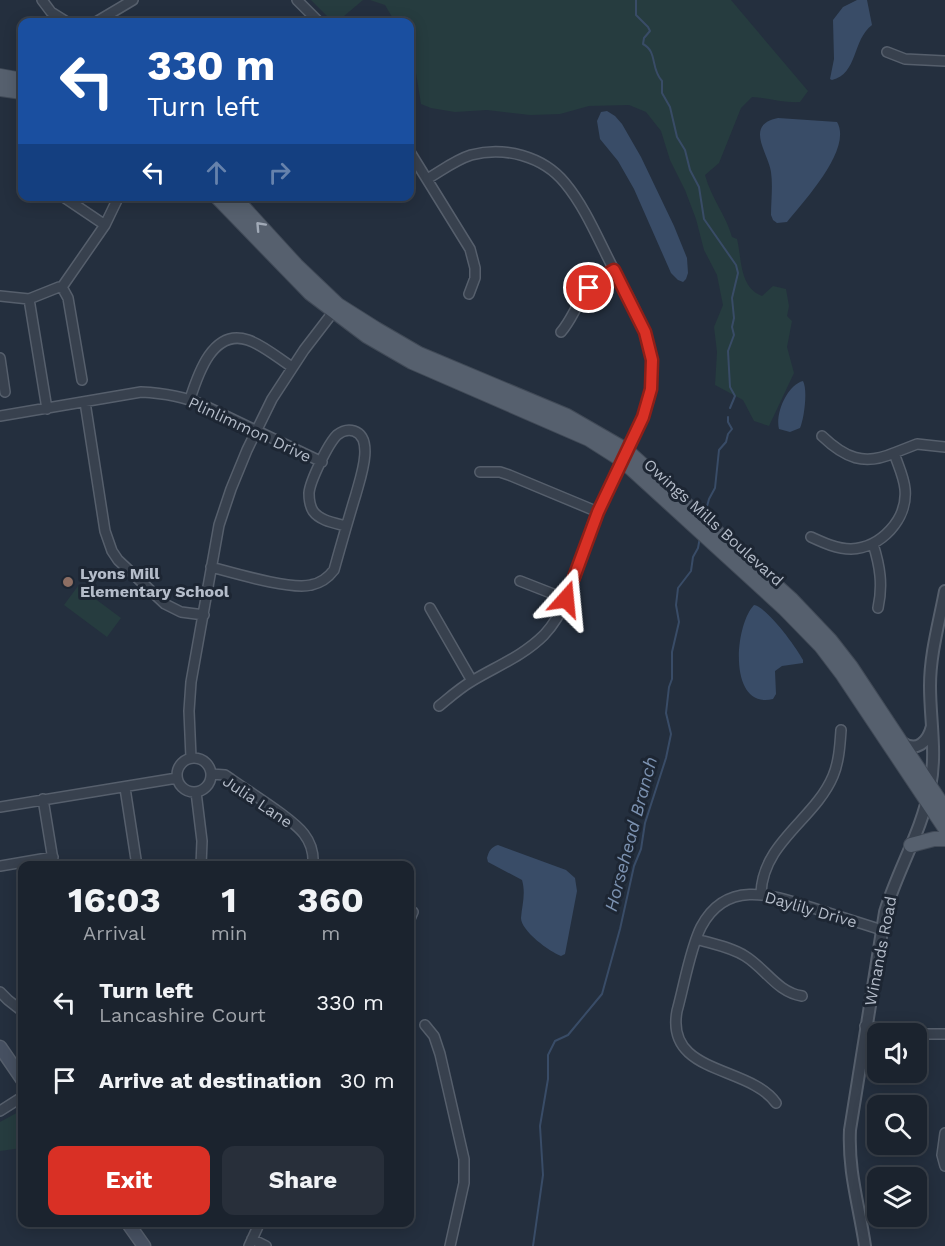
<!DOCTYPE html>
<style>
:root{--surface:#1b232e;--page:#282f3a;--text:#f1f3f6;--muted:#a0a4aa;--line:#39404a;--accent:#d93025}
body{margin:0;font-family:"Work Sans",sans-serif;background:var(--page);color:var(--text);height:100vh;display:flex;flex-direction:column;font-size:22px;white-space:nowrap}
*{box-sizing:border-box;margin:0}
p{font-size:20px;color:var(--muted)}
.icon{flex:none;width:33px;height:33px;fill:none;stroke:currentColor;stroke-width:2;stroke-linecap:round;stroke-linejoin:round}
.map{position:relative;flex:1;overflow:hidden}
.side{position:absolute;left:18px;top:861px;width:396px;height:366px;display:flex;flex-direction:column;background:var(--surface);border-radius:12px;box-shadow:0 3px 15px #0003,0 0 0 2px var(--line)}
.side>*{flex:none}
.guide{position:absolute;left:18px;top:18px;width:396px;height:183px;border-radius:12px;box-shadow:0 3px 15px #0003,0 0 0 2px var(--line);background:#1a4fa0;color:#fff;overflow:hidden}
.fabs{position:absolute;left:867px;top:1023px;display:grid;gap:12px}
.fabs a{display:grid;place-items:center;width:60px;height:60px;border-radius:12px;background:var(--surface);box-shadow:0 3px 15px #0003,0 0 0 2px var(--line);font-size:30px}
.pin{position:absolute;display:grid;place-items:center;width:51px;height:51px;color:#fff;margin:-26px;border:3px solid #fff;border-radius:50%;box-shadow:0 2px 6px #0007}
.me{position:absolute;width:66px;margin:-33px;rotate:18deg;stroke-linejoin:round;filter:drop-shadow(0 0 4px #0008)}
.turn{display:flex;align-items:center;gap:21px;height:126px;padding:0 30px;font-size:27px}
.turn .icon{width:78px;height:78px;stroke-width:2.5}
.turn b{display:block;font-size:42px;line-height:51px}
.lanes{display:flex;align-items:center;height:57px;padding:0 30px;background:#0003;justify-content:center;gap:30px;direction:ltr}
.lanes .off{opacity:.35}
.eta{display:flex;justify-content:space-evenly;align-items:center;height:102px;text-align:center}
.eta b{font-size:36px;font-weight:700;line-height:42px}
.action{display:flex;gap:12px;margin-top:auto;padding:12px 30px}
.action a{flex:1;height:69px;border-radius:12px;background:var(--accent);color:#fff;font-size:24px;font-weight:700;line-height:69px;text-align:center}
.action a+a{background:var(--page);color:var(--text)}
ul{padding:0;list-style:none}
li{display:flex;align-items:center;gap:18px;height:78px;padding:0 30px}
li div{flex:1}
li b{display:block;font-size:22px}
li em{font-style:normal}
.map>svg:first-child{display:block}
.green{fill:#263c3f}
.water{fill:#394c67}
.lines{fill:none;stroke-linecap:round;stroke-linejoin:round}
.stream{stroke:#394c67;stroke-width:2}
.minor-casing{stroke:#565f6c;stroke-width:12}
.tertiary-casing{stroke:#565f6c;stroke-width:14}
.secondary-casing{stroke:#565f6c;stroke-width:15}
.primary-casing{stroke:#414a57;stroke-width:16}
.minor{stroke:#38414e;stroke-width:9}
.tertiary{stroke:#38414e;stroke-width:10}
.secondary{stroke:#465061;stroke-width:12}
.primary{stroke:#56606e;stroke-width:14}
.oneway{stroke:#a1aab7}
.route-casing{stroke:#8d1f18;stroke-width:15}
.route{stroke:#d93025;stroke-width:10}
.education-dot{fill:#8d6e63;stroke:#1d2633;stroke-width:2}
.labels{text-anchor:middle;stroke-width:6;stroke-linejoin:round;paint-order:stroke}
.street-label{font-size:16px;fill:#b4bcc9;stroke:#1d2633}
.poi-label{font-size:16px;font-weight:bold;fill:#b4bcc9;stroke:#1d2633;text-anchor:start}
.water-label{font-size:18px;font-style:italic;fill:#7c92b1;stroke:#1d2633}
</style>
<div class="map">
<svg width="945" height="1246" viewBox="0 0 945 1246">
<rect width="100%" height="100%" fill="#242f3e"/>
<path class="green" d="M311,0H363L337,22H333Z
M370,0H731L808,91L800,102C783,103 769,98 752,97L741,108L719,163L705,175C711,198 726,215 732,237L737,239C742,259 739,287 762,296L773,286L786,289L789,306L787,316L792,321L787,347L794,373L769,426L754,421L743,400L715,385L717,352L714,327L723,305L717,275L704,250L696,219L685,190L670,160L661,131L646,112L629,105L589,106L560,114L530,115L487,110L455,112L431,108L421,104L415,67L410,64V22H395L385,5Z
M78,586L121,618L107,637L64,605Z
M22,1110V1148L0,1151V1122Z"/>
<path class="water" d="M857,0H867L872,25C852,40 858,74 832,80L830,79L834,59L833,20L843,7Z
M607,111L615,116L622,124L641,157L674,226L687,258L688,273L686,279L683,282L678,280L671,273L634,189L618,161L600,139L597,121L601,112Z
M778,118L837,122C853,149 803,202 787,222L777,223L773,220L771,215C771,201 773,186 771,172C768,152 744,125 778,118Z
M803,381C808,390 804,419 800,428L790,432L779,429C775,414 787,385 803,381Z
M754,605C767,607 797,648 803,660V663L782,666L775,671L776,694L773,699C728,710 734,626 754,605Z
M498,845L566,870L575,878L577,891L565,954L561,956C550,952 521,931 521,918C522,905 526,894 522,880L488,862L487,858C489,851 491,847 498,845Z"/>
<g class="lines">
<path class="stream" d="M636,0V15L648,27L650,31L644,38L643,44C658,52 650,68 662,81V93L670,107L677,137L685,150L690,170L699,187L704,219L736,265L738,273L732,298L734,318L732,327L734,335L728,351L730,387L735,396L730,408
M705,514L709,499L715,488L719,450L726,442L728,434L732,429L728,422V417
M533,1246L543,1175L540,1126L548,1079V1055L555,1041L568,1035L602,994L620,929L634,866L641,849L645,823L666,758L671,734L666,713L669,687L672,679V652L679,622L676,605L678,588L691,571L693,557L698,548L700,537"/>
<g class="minor-casing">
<path id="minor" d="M42,0L51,12L67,22
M297,0L319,22
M96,22L133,0
M887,52L905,59L945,61
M410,152L470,249L475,268V278L469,294
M427,179C441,171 455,160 471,155C504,146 543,156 565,183C585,207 598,239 612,266C633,305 658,344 651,390C648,411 636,429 627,448C617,469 608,490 598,510C581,550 574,603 544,635C523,656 497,666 472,681C460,688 450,697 439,706
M62,196L105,225
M62,287L105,225L119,196
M0,296L29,299L47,409
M29,299L59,287L63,289L68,298L82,380
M561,332C569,323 573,313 579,303C588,288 599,279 614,270
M0,358L5,392
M190,399C198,374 213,328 248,340C263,345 278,358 292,367
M85,402L105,531L112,551L118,560L165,604L181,612L204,615
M0,416L141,392C163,393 183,396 203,405L322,462
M822,436C845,458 864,466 894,453
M480,472H500L509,475L598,512
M811,537C824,543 837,549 851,549C881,548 908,519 905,489C904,477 898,465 894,453L917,444L945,447
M873,544C880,566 883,585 878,608
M211,567C234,573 290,590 311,585C321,583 328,578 334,570C341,545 348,520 356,494C360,479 375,438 354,431C348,429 342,431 337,435C328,444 310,481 309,493C309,499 310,506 313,511C320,521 335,523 346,526
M520,581L566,599
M430,608L472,681
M191,758L189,711L191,682L219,525L231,489L247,450L272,399L304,350L337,307
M177 775a17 17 0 1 1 34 0a17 17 0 1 1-34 0Z
M211,774L225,775L231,779C249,792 292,818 304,834C311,843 314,854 313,866
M125,788L137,866
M196,792L202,841L201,866
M43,799L54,866
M0,807L177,778
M0,866L53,857
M761,893C763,842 815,819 833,776C839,762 840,745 841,730
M410,919L413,912
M696,939C713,944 731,947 745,956C766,969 777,992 802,996
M0,992L8,1000L22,1011
M425,1025L434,1036L440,1054L464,1159V1183L450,1246
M865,1026L914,1034
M916,1034H945
M776,1103C749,1065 665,1075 677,1011C684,986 690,949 701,927C727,877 775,896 816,909C838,916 860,923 882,930
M0,1111L22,1097
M945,1133L942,1155L945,1166
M252,1239L266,1246
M249,1246L260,1222"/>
</g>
<g class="tertiary-casing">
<path id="tertiary" d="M901,742C917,753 928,742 932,726
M865,1246C859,1205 848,1172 850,1130L885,912C898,869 922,831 930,787C937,753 930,720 930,686C930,654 939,623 945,591"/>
</g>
<g class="secondary-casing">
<path id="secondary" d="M0,1047L22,1079
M127,1222L144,1246"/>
</g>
<g class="primary-casing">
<path id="primary" d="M0,76L22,80
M0,89L22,92
M216,196L310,293L367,336L412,362L589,439L622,460L784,608L821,646L843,675L945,828
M233,196L296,265L338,305L376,329L419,354L567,416L626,450L792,600L830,640L851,667L945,809
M911,845L934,839H945"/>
</g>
<use href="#minor" class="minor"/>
<use href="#tertiary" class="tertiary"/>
<use href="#secondary" class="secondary"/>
<use href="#primary" class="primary"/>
</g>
<defs><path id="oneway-chevron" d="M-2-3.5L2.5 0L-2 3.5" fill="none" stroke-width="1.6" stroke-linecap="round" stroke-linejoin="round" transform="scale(1.5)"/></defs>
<use class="oneway" href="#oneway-chevron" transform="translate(260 226) rotate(-133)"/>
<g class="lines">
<g class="route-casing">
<path id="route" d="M566,599L598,512L643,417L651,389L652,360L645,332L614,270L600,278L589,288"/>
</g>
<use href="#route" class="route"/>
</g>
<circle class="education-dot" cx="68" cy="582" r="6"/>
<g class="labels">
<g class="street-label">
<text transform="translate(250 429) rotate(25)" y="6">Plinlimmon Drive</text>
<text transform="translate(714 522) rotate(42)" y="6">Owings Mills Boulevard</text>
<text transform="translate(258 801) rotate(34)" y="6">Julia Lane</text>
<text transform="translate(811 909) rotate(16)" y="6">Daylily Drive</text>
<text transform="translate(880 951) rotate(-79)" y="6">Winands Road</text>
</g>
<g class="poi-label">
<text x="80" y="579">Lyons Mill<tspan x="80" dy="18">Elementary School</tspan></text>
</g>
<g class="water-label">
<text transform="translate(631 834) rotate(-75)" y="6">Horsehead Branch</text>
</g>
</g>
</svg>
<div class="fabs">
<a><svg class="icon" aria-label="sound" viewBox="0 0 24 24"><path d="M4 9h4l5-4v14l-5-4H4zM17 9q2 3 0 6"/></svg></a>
<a><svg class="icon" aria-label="search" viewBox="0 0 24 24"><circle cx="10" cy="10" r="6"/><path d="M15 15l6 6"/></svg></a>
<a><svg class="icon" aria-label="layers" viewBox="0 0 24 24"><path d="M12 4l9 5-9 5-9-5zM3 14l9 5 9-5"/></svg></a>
</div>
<div class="pin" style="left:589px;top:288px;background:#d93025"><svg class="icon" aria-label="arrive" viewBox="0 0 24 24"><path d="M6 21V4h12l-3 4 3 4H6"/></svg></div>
<svg class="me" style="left:566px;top:599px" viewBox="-20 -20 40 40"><path d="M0-17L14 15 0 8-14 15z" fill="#d93025" stroke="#fff" stroke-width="4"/></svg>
<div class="guide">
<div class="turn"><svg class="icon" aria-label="left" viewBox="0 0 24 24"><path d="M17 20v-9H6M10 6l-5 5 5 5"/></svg><div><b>330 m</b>Turn left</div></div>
<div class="lanes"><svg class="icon" aria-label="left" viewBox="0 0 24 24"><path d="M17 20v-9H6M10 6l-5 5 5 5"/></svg><svg class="icon off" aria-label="ahead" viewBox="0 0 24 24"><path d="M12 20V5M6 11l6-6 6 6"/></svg><svg class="icon off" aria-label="right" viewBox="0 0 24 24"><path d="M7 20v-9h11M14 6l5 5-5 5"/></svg></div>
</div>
<section class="side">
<div class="eta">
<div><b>16:03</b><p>Arrival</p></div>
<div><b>1</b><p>min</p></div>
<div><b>360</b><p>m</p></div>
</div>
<ul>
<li><svg class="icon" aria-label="left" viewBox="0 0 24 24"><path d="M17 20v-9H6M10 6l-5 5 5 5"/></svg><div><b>Turn left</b><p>Lancashire Court</p></div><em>330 m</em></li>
<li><svg class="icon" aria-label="arrive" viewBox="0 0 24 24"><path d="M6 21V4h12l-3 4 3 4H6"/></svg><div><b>Arrive at destination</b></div><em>30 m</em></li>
</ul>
<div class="action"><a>Exit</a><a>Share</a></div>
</section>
</div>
